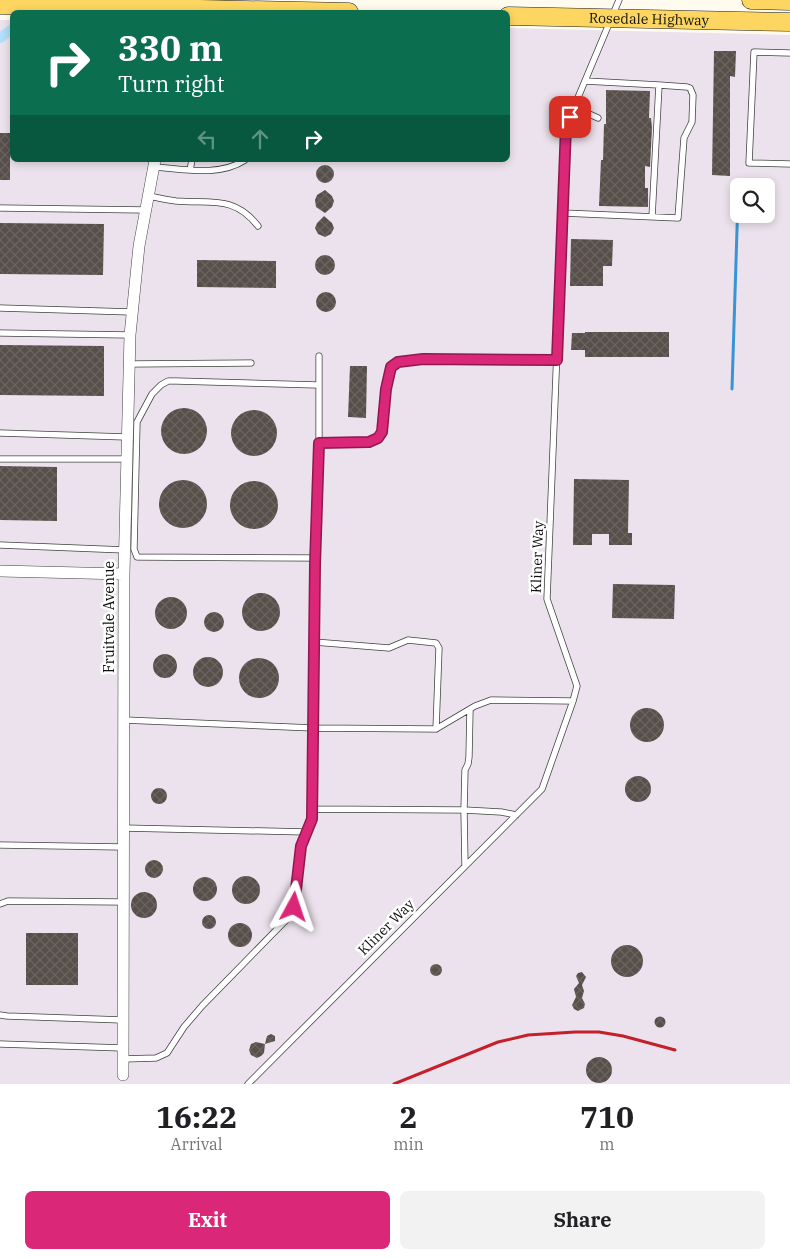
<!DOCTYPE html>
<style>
:root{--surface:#fff;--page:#f2f2f2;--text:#202124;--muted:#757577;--accent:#db2777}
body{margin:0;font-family:"IBM Plex Serif",serif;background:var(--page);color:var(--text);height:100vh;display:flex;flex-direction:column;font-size:19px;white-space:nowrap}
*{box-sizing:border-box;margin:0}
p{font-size:16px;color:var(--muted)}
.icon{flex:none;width:28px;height:28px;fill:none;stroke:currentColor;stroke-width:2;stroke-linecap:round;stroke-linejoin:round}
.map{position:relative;height:1084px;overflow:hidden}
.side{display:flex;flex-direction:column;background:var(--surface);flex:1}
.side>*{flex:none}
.top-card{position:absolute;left:10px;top:10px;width:500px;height:152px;border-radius:8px;box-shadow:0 2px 8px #0003;background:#0b6e4f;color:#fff;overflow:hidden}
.tools{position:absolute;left:730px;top:178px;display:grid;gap:10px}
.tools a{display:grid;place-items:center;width:45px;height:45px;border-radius:8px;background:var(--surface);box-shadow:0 2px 8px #0003;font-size:25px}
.pin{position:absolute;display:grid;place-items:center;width:42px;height:42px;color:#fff;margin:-21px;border-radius:10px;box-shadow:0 2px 8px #0006}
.me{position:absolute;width:55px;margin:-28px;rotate:5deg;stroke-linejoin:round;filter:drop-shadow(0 0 4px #0008)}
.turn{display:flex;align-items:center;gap:18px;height:105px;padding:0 25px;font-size:22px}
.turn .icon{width:65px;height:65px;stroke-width:2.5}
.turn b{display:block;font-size:35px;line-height:42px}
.lanes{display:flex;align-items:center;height:48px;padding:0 25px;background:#0003;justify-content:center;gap:25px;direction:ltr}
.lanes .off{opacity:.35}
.eta{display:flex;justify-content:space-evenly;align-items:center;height:85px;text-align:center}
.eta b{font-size:30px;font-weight:700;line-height:35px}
.primary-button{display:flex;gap:10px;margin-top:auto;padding:10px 25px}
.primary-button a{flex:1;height:58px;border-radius:8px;background:var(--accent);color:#fff;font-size:20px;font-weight:700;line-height:58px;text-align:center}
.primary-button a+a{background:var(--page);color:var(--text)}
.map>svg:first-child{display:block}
.industrial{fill:#ece2ed;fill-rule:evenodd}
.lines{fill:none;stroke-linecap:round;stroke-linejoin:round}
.stream{stroke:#3695d2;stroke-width:3}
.canal{stroke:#b2def8;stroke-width:10}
.building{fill:url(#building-cross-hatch)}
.service-casing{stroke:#414141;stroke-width:7}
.minor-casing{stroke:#414141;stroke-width:12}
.primary-casing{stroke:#1f1f1f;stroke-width:19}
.service{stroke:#fff;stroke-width:5.5}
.minor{stroke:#fff;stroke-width:11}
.primary{stroke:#fdd661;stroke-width:18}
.rail{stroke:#c42029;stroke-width:3}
.route-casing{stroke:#8e194d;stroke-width:12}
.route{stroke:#db2777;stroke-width:9}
.labels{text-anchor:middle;stroke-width:5;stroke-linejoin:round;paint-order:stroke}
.street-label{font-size:14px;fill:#0e0e0e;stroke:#fff}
</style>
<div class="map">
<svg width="790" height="1084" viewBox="0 0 790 1084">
<defs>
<pattern id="building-cross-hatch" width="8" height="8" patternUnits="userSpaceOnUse" patternTransform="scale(1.25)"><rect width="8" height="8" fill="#574f4a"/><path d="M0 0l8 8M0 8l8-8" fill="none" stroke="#6a6460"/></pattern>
</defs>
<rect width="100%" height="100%" fill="#fffcef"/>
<path class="industrial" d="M0,20H12V160H508V28L790,35V1084H0ZM739,186H766V214H739Z"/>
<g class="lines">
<path class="stream" d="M732,389L738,198"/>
<path class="canal" d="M0,38L12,29"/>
</g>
<path class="building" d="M714,51H736L735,77L730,76V176L712,175Z
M606,90L650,91L649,118H651L652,128L650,167L645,166V188H648V207L599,206L601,160H603L604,124H606Z
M0,133H10V180H0Z
M316 174a9 9 0 1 1 18 0a9 9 0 1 1-18 0Z
M325,190L332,196L334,201L332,207L325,213L316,207L315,200L317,195Z
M324,216L332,223L334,228L331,234L325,237L318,234L315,228L317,223Z
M0,223L104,224L103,275L0,274Z
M571,239L613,240L612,266H603V286H570Z
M315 265a10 10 0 1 1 20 0a10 10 0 1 1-20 0Z
M197,260L276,261V288L197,287Z
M316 302a10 10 0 1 1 20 0a10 10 0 1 1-20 0Z
M585,332H669V357H585V350H571L572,333H585Z
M0,345L104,346V396L0,395Z
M350,366H367L366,418L348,417Z
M161 431a23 23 0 1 1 46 0a23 23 0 1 1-46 0Z
M231 433a23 23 0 1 1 46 0a23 23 0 1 1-46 0Z
M0,466L57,467V521L0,520Z
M574,479L629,480L628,533H632V545H609V534H592V545H573Z
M159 504a24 24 0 1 1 48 0a24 24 0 1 1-48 0Z
M230 505a24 24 0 1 1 48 0a24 24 0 1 1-48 0Z
M613,584L675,585L674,619L612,618Z
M242 612a19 19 0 1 1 38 0a19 19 0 1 1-38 0Z
M155 613a16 16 0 1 1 32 0a16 16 0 1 1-32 0Z
M204 622a10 10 0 1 1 20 0a10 10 0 1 1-20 0Z
M153 666a12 12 0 1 1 24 0a12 12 0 1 1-24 0Z
M193 672a15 15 0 1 1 30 0a15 15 0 1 1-30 0Z
M239 678a20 20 0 1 1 40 0a20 20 0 1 1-40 0Z
M630 725a17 17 0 1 1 34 0a17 17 0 1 1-34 0Z
M625 789a13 13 0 1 1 26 0a13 13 0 1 1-26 0Z
M151 796a8 8 0 1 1 16 0a8 8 0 1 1-16 0Z
M145 869a9 9 0 1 1 18 0a9 9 0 1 1-18 0Z
M232 890a14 14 0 1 1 28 0a14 14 0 1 1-28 0Z
M193 889a12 12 0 1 1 24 0a12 12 0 1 1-24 0Z
M131 905a13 13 0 1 1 26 0a13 13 0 1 1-26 0Z
M202 922a7 7 0 1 1 14 0a7 7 0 1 1-14 0Z
M228 935a12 12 0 1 1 24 0a12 12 0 1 1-24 0Z
M26,933H78V985H26Z
M611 961a16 16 0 1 1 32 0a16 16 0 1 1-32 0Z
M430 970a6 6 0 1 1 12 0a6 6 0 1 1-12 0Z
M582,972L586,977L582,985L584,991L582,998L585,1004L584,1008L578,1011L574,1009L572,1005L576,997L574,989L579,983L576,976L578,973Z
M654.5 1022a5.5 5.5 0 1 1 11 0a5.5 5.5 0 1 1-11 0Z
M271,1034L275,1036V1041L265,1044L264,1053L261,1056L257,1058L251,1055L249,1050L251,1044L256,1042L265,1044L267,1036Z
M586 1070a13 13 0 1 1 26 0a13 13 0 1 1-26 0Z"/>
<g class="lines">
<g class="service-casing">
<path id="service" d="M790,53L754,52L749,163L790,164
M585,81L659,85
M574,107L598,118
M154,167C184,169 219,177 245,160
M190,170L192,160
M149,196C158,198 167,200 176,201C211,204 234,195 258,226
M0,208L146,210
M563,213L678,218L684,138L692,122L693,95L690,88L687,87L659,85L652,217
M0,308L132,312
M0,333L130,335
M129,364L251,363
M318,385L176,381H168L161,385L152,394L137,422L134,549L137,557L315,558L319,443L369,442L378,438L382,432L386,389L391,367L398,362L423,359L557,360
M0,433L127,437
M319,443V356
M0,459H127
M0,545L125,550
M314,642L389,648L408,640L436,643L439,648L436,729
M124,720L313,728L436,729L475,706L491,700L573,701
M312,809L464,810L465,770L468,764L469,757L470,710
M123,828L307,832
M0,845L123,847
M465,866L464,810L501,812L516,815
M0,904L8,901L123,902
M0,1015L7,1016L123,1020
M0,1044L123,1048
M123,1059L156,1058L167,1053L184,1027L202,1006L290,916L294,907L301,846L312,819L315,558
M248,1084L542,789L573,701L577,686L547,599L566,126L619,0"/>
</g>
<g class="minor-casing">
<path id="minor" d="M0,571L124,574
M123,1075L124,574L130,335L139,246L155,160"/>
</g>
<g class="primary-casing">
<g id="primary">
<path d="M751,0L790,1"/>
<path d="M0,5L349,12"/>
<path id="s1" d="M508,16L790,22"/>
</g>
</g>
<use href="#service" class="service"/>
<use href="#minor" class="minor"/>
<use href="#primary" class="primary"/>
<path class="rail" d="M394,1084L498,1042L528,1035L575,1032H599L623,1036L675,1050"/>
</g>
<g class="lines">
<g class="route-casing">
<path id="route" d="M294,907L301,846L312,819L315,565L319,443L369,442L378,438L382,432L386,389L391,367L398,362L423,359L557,360L566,126L570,117"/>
</g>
<use href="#route" class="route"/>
</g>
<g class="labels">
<g class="street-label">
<text dy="5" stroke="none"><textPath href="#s1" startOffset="141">Rosedale Highway</textPath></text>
<text transform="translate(537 557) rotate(-88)" y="5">Kliner Way</text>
<text transform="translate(109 617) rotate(-90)" y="5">Fruitvale Avenue</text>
<text transform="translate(386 927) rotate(-45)" y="5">Kliner Way</text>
</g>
</g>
</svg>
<div class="tools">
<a><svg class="icon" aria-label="search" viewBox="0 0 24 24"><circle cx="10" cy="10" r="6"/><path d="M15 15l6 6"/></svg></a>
</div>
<div class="pin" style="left:570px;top:117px;background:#d93025"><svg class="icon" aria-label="arrive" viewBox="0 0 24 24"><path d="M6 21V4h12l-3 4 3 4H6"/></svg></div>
<svg class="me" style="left:294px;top:907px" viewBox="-20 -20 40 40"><path d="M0-17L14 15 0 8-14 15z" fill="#db2777" stroke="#fff" stroke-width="4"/></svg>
<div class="top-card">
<div class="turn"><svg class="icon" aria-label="right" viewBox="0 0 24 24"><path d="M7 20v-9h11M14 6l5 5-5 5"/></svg><div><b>330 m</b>Turn right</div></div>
<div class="lanes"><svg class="icon off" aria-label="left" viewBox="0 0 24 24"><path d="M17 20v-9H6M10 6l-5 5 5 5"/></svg><svg class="icon off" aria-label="ahead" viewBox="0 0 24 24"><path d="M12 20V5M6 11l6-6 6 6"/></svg><svg class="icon" aria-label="right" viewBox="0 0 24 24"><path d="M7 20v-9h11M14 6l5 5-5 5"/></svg></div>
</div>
</div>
<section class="side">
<div class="eta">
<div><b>16:22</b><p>Arrival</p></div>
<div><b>2</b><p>min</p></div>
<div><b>710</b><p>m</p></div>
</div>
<div class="primary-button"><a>Exit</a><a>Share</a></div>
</section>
